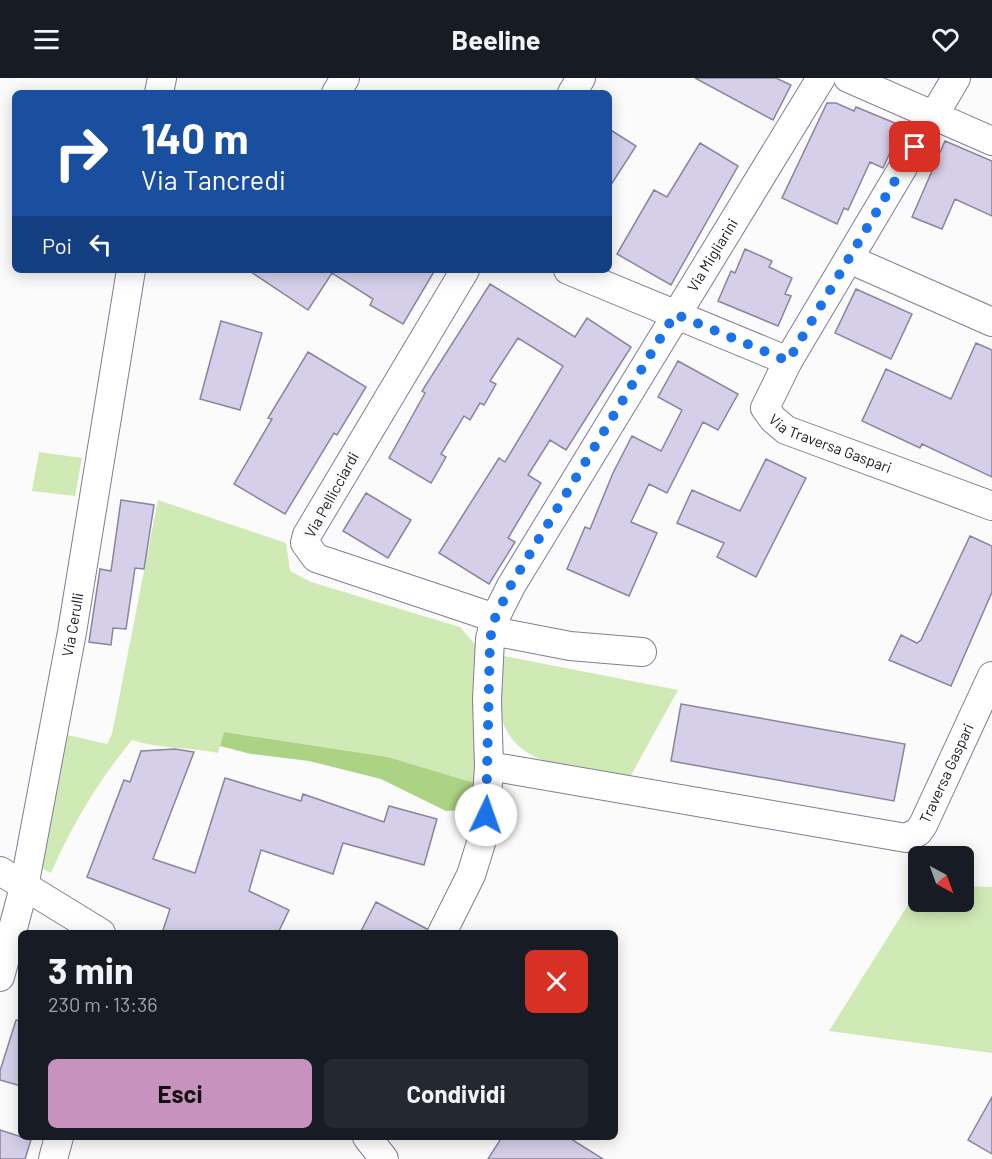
<!DOCTYPE html>
<html lang="it">
<meta charset="utf-8">
<style>
:root{--surface:#171b24;--page:#242831;--text:#f1f3f6;--muted:#9ea1a6;--accent:#c792bd}
body{margin:0;font-family:Barlow,sans-serif;background:var(--page);color:var(--text);height:100vh;display:flex;flex-direction:column;font-size:22px;white-space:nowrap}
*{box-sizing:border-box;margin:0}
p{font-size:20px;color:var(--muted)}
.icon{flex:none;width:33px;height:33px;fill:none;stroke:currentColor;stroke-width:2;stroke-linecap:round;stroke-linejoin:round}
.map{position:relative;flex:1;overflow:hidden}
.details{position:absolute;left:18px;top:852px;width:600px;height:210px;display:flex;flex-direction:column;background:var(--surface);border-radius:9px;box-shadow:0 3px 15px #0003}
.details>*{flex:none}
.hud{position:absolute;left:12px;top:12px;width:600px;height:183px;border-radius:9px;box-shadow:0 3px 15px #0003;background:#1a4fa0;color:#fff;overflow:hidden}
.needle{width:39px;rotate:139deg}
.fabs{position:absolute;left:908px;top:768px;display:grid;gap:12px}
.fabs a{display:grid;place-items:center;width:66px;height:66px;border-radius:9px;background:var(--surface);box-shadow:0 3px 15px #0003;font-size:30px}
.pin{position:absolute;display:grid;place-items:center;width:51px;height:51px;color:#fff;margin:-26px;border-radius:12px;box-shadow:0 3px 9px #0006}
.me{position:absolute;width:66px;margin:-33px;rotate:3deg;stroke-linejoin:round;filter:drop-shadow(0 0 4px #0008)}
.turn{display:flex;align-items:center;gap:21px;height:126px;padding:0 30px;font-size:27px}
.turn .icon{width:78px;height:78px;stroke-width:2.5}
.turn b{display:block;font-size:42px;line-height:51px}
.then{display:flex;align-items:center;height:57px;padding:0 30px;background:#0003;gap:12px;font-size:22px}
.round{display:grid;place-items:center;flex:none;width:63px;height:63px;border-radius:9px;background:var(--page)}
.summary{display:flex;align-items:center;justify-content:space-between;height:102px;padding:0 30px}
h1{font-size:36px;font-weight:700;line-height:45px}
.action{display:flex;gap:12px;margin-top:auto;padding:12px 30px}
.action a{flex:1;height:69px;border-radius:9px;background:var(--accent);color:#111;font-size:24px;font-weight:700;line-height:69px;text-align:center}
.action a+a{background:var(--page);color:var(--text)}
header{display:flex;justify-content:space-between;align-items:center;height:78px;padding:0 30px;background:var(--surface);font-size:27px;font-weight:700}
.map>svg:first-child{display:block}
.green{fill:#d0eab6}
.forest{fill:#acd383}
.building{fill:#d5cfea;stroke:#8a849d;stroke-width:1.5}
.lines{fill:none;stroke-linecap:round;stroke-linejoin:round}
.minor-casing{stroke:#827c95;stroke-width:30}
.minor{stroke:#fff;stroke-width:28}
.route{stroke:#1a73e8;stroke-width:10;stroke-dasharray:0 18}
.labels{text-anchor:middle;stroke-width:6;stroke-linejoin:round;paint-order:stroke}
.street-label{font-size:15px;fill:#18161f;stroke:#fbfbfb}
</style>
<header><svg class="icon" aria-label="menu" viewBox="0 0 24 24"><path d="M4 6h16M4 12h16M4 18h16"/></svg>Beeline<svg class="icon" aria-label="heart" viewBox="0 0 24 24"><path d="M12 20l-8-8c-3-5 5-10 8-4 3-6 11-1 8 4z"/></svg></header>
<div class="map">
<svg width="992" height="1081" viewBox="0 0 992 1081">
<rect width="100%" height="100%" fill="#fbfbfb"/>
<path class="green" d="M39,374L82,380L75,418L32,413Z
M158,422L286,465L290,493L311,504L460,549L478,570V706L388,679L224,654L218,675C189,669 159,671 132,662C98,703 72,747 51,795L34,786L63,656L107,666L112,656Z
M499,577L678,612L630,699C588,692 521,692 504,647C496,626 499,598 499,577Z
M963,808L992,809V975L829,953L918,811V824H963Z"/>
<path class="forest" d="M224,654L388,679L478,706L475,725L461,732L446,733L381,701L309,683L251,676L220,668Z"/>
<path class="building" d="M695,0H776L791,7L773,42Z
M827,25H836L854,33L856,29L902,48L883,90L870,84L848,132L844,130L837,146L782,120Z
M609,51L636,68L609,110Z
M945,63L992,83V138L955,121L942,151L912,139Z
M700,65L738,88L671,207L617,176L654,112L667,119Z
M745,171L772,183L769,189L792,200L785,216L791,218L778,248L718,223L731,193L735,195Z
M248,192H435L403,246L370,227L373,221L332,195L308,232Z
M490,206L575,259L587,240L631,269L566,372L550,362L528,397L541,405L508,460L515,464L489,506L439,475L499,380L505,384L563,288L518,260L490,303L496,306L484,327L480,325L470,342L464,338L441,376L446,379L431,405L389,380L425,315L422,313Z
M856,211L912,236L891,281L835,255Z
M221,243L262,255L240,332L200,321Z
M976,265L992,272V399L922,366L920,370L862,343L886,291L951,321Z
M308,274L366,309L337,357L334,355L285,436L234,406L272,341L268,340Z
M678,283L738,316L718,352L703,344L667,415L649,406L631,444L657,455L629,518L567,491L585,449L590,451L613,395L632,358L661,373L682,332L658,319Z
M766,381L806,400L756,499L717,479L724,465L677,445L692,412L740,433Z
M366,415L411,442L388,480L343,453Z
M121,422L154,427L144,491L135,490L126,551L113,550L111,567L89,564L100,491L111,493Z
M970,458L992,468V514L951,608L889,582L901,557L917,565L921,562Z
M681,626L905,666L894,723L671,683Z
M175,671L194,674L153,781L195,795L225,700L301,723L303,716L384,744L389,728L437,741L424,787L343,765L333,796L261,772L249,813L289,832L278,855H162L170,831L87,799L124,702L130,704L141,673Z
M376,824L427,851L426,855H360Z
M16,942L21,943V1008L0,1002V993Z
M992,1019V1076L968,1062Z
M0,1052L31,1062L25,1081H0Z
M502,1059H568L603,1081H488Z"/>
<g class="lines">
<g class="minor-casing">
<g id="minor">
<path d="M848,0L992,63"/>
<path id="s1" d="M956,0L788,283L765,330L773,341L786,352L992,428"/>
<path d="M159,15L162,0"/>
<path d="M336,15L345,0"/>
<path d="M572,15L581,0"/>
<path d="M849,181L992,244"/>
<path d="M465,192L307,457L305,465L316,480L495,540"/>
<path d="M568,192L788,283"/>
<path d="M492,553L570,568L642,574"/>
<path id="s2" d="M489,688L906,760L918,754L923,747L992,598"/>
<path d="M0,793L101,855"/>
<path id="s3" d="M442,855L471,797L485,752L489,688L487,622L490,561L495,540L511,508L821,0"/>
<path id="s4" d="M0,899L24,809L72,554L131,192"/>
<path d="M367,1059L384,1081"/>
<path d="M53,1081L59,1059"/>
</g>
</g>
<use href="#minor" class="minor"/>
</g>
<g class="lines">
<path class="route" d="M486,737L490,561L495,540L511,507L675,236L788,283L915,69"/>
</g>
<g class="labels">
<g class="street-label">
<text dy="5" stroke="none"><textPath href="#s3" startOffset="748">Via Migliarini</textPath></text>
<text dy="5" stroke="none"><textPath href="#s1" startOffset="458">Via Traversa Gaspari</textPath></text>
<text transform="translate(332 417) rotate(-61)" y="5">Via Pellicciardi</text>
<text dy="5" stroke="none"><textPath href="#s4" startOffset="360">Via Cerulli</textPath></text>
<text dy="5" stroke="none"><textPath href="#s2" startOffset="502">Traversa Gaspari</textPath></text>
</g>
</g>
</svg>
<div class="fabs">
<a><svg class="needle" viewBox="-14 -14 28 28"><path d="M0-13l5 13h-10z" fill="#e53935"/><path d="M0 13l5-13h-10z" fill="#9ea1a6"/></svg></a>
</div>
<div class="pin" style="left:915px;top:69px;background:#d93025"><svg class="icon" aria-label="arrive" viewBox="0 0 24 24"><path d="M6 21V4h12l-3 4 3 4H6"/></svg></div>
<svg class="me" style="left:486px;top:737px" viewBox="-20 -20 40 40"><circle r="19" fill="#fff"/><path d="M0-13L10 11 0 6-10 11z" fill="#1a73e8"/></svg>
<div class="hud">
<div class="turn"><svg class="icon" aria-label="right" viewBox="0 0 24 24"><path d="M7 20v-9h11M14 6l5 5-5 5"/></svg><div><b>140 m</b>Via Tancredi</div></div>
<div class="then">Poi<svg class="icon" aria-label="left" viewBox="0 0 24 24"><path d="M17 20v-9H6M10 6l-5 5 5 5"/></svg></div>
</div>
<section class="details">
<div class="summary"><div><h1>3 min</h1><p>230 m · 13:36</p></div><a class="round" style="background:#d93025;color:#fff"><svg class="icon" aria-label="close" viewBox="0 0 24 24"><path d="M6 6l12 12M18 6L6 18"/></svg></a></div>
<div class="action"><a>Esci</a><a>Condividi</a></div>
</section>
</div>
